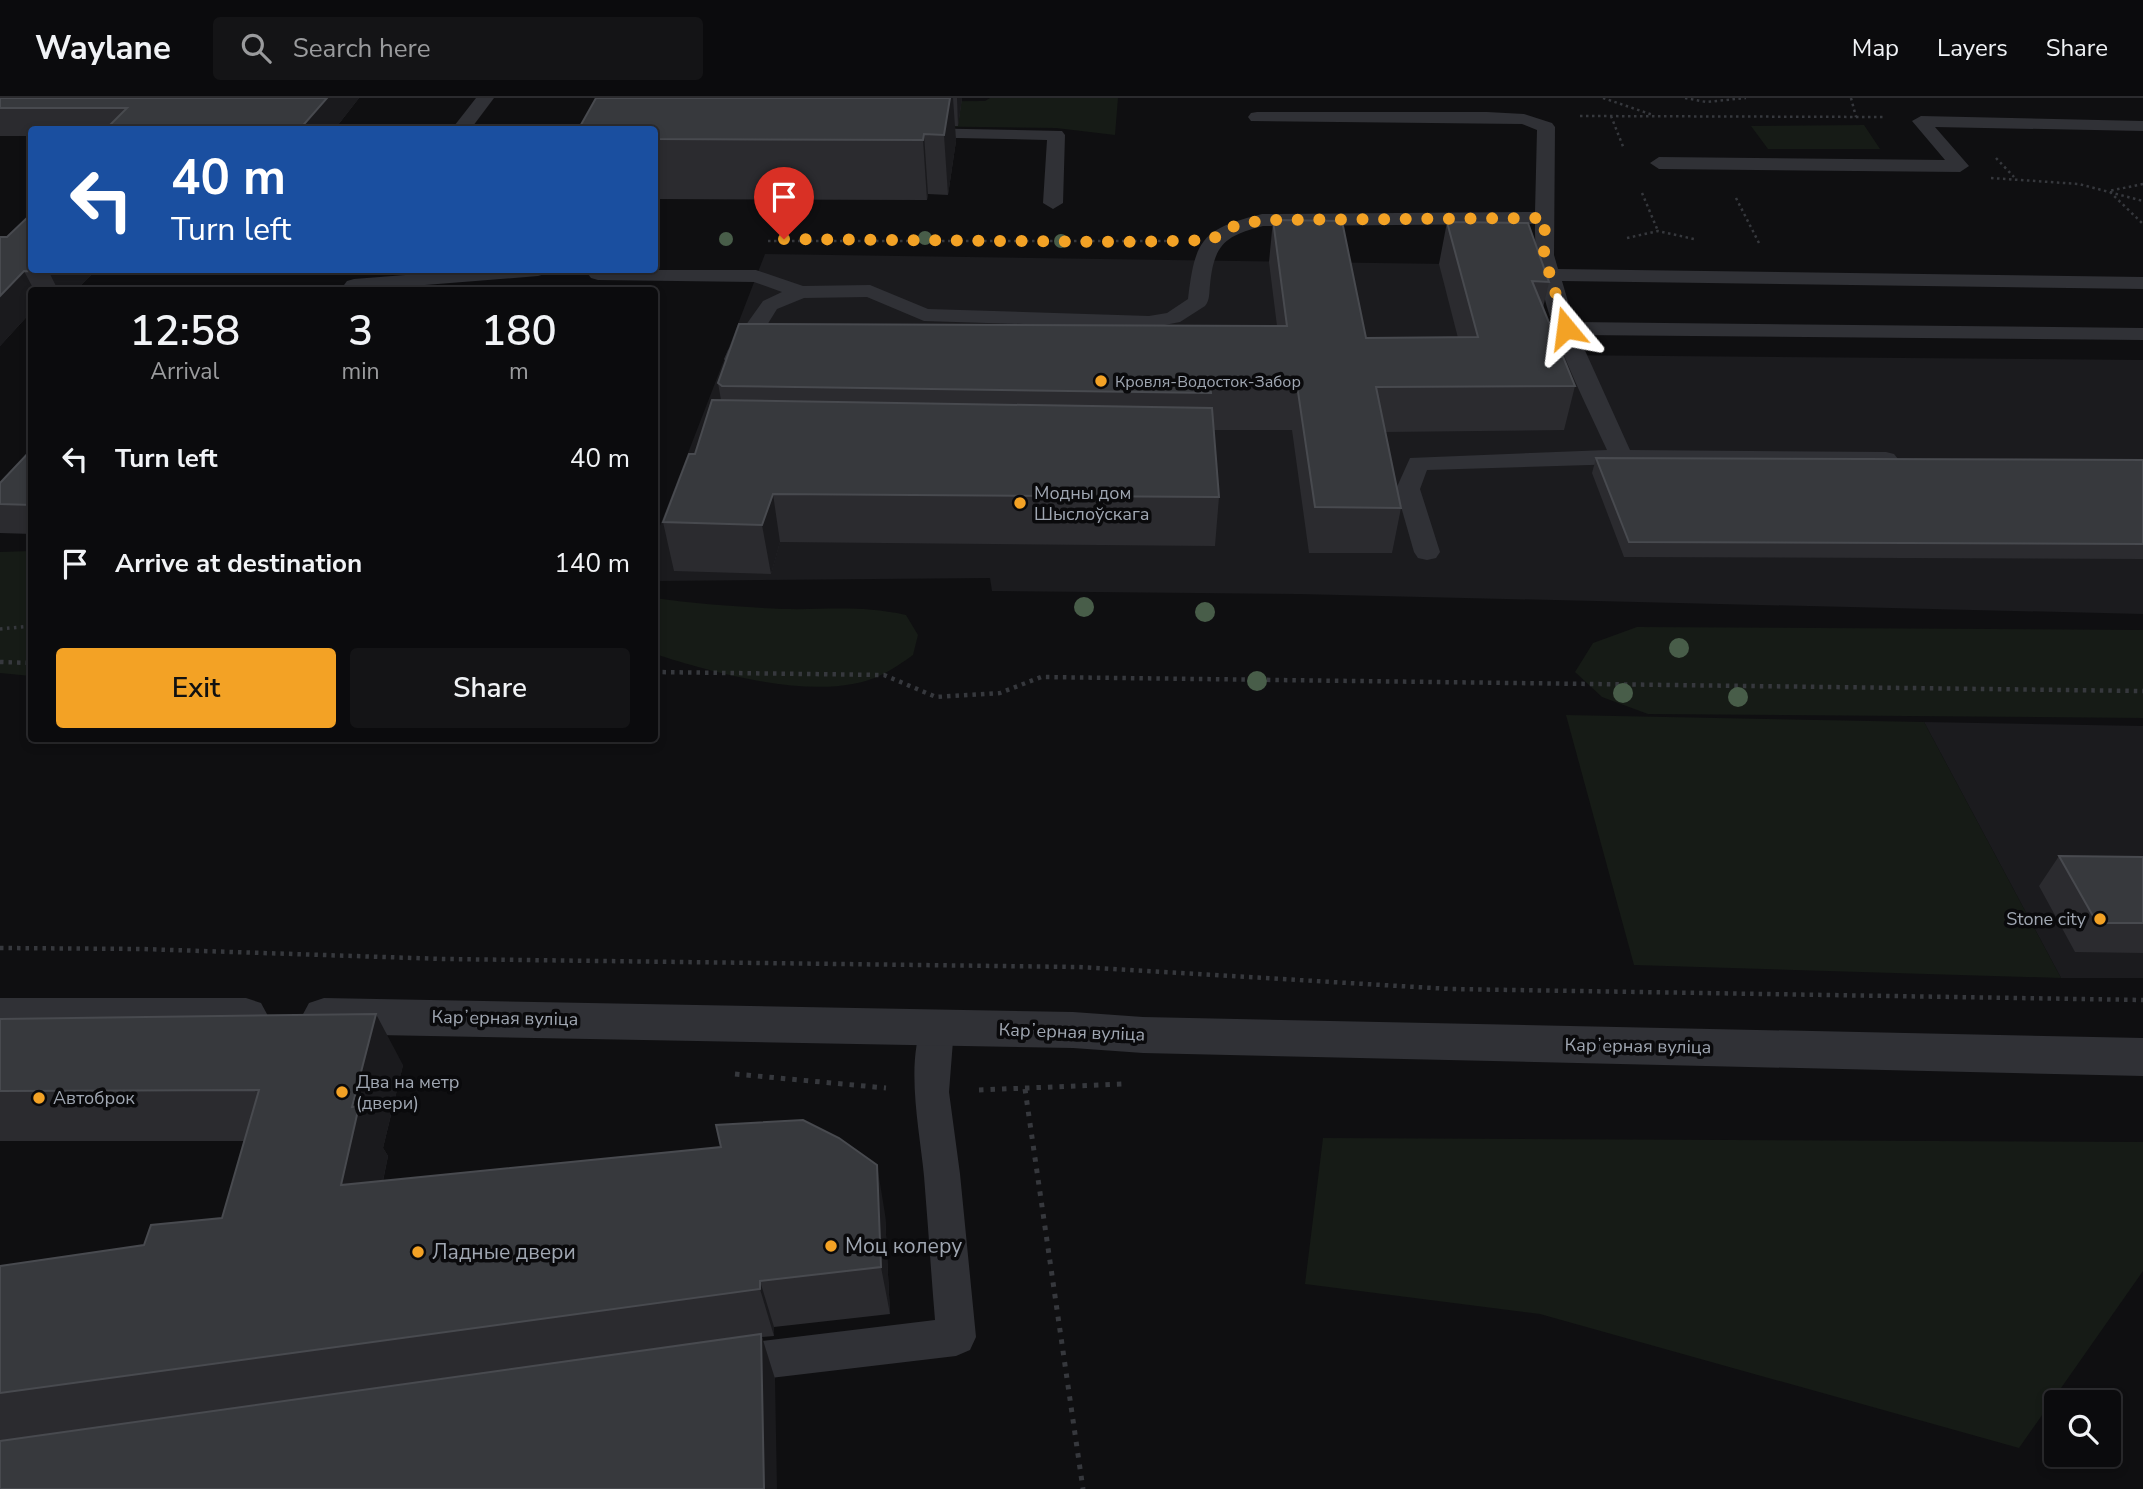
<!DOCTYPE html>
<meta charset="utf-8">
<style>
:root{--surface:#0b0b0d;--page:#141416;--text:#f1f3f6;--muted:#9a9b9d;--line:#2b2b2e;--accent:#f3a225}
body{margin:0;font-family:"Nunito Sans",sans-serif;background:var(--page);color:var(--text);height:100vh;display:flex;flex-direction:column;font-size:26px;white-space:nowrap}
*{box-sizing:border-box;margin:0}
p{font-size:23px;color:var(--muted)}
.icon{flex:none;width:38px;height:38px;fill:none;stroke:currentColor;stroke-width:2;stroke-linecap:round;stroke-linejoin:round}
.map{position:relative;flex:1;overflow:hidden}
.details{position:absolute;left:28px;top:189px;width:630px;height:455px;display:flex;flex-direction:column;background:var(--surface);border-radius:7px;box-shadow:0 4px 10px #0003,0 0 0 2px var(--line)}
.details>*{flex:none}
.guide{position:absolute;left:28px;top:28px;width:630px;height:147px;border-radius:7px;box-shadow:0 4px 10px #0003,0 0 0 2px var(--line);background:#1a4fa0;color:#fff;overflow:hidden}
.controls{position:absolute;left:2044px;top:1292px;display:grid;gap:14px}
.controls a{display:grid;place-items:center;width:77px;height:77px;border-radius:7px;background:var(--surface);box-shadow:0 4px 10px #0003,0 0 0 2px var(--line);font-size:35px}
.pin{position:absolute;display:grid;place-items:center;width:60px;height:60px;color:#fff;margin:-72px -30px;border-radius:50% 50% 50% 0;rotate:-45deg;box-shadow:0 0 7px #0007}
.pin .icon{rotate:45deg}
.me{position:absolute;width:77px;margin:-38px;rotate:344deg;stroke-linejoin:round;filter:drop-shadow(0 0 5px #0008)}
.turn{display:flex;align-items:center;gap:24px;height:147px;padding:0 28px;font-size:32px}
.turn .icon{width:91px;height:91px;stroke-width:2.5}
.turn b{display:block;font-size:49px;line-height:60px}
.eta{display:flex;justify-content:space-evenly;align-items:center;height:119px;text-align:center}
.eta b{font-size:42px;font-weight:600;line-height:49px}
.primary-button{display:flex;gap:14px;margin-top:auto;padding:14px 28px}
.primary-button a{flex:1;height:80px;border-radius:7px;background:var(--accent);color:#111;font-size:28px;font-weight:600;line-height:80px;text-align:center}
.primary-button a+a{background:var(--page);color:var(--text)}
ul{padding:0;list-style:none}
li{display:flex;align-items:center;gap:21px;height:105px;padding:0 28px}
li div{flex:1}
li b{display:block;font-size:26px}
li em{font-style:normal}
header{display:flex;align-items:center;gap:42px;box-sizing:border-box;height:98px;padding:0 35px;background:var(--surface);border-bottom:2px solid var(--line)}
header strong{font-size:33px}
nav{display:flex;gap:38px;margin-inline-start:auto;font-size:24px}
.search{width:490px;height:63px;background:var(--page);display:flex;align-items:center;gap:18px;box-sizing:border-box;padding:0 24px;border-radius:7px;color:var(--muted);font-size:26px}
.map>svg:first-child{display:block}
.built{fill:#1b1b1e}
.green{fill:#161b16}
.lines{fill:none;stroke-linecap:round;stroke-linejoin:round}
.path-far3{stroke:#36383d;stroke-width:2.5;stroke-dasharray:2.5 3.5;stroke-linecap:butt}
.path-far2{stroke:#36383d;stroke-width:3.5;stroke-dasharray:2.5 4.5;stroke-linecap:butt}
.path-far1{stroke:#36383d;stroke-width:4.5;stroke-dasharray:3.5 5;stroke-linecap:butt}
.path{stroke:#36383d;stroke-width:5;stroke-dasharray:4.5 7;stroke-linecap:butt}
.service{fill:#303136;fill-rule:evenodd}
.tertiary{fill:#303136;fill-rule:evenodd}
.tree{fill:#485d49}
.wall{fill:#2b2b2f}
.shaded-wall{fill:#1a1a1d}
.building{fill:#37393d;stroke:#484a4f;stroke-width:2}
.route{stroke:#f3a225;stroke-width:12;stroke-dasharray:0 21.6}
.poi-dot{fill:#f3a225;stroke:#0a0a0c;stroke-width:2.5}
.labels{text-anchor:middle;stroke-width:7;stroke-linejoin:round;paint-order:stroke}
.far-poi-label{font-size:16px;fill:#a0a7b2;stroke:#0a0a0c;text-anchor:start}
.poi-label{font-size:18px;fill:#a0a7b2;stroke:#0a0a0c;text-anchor:start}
.street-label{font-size:18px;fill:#a0a7b2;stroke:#0a0a0c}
.near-poi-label{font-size:21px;fill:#a0a7b2;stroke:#0a0a0c;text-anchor:start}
</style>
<header>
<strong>Waylane</strong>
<div class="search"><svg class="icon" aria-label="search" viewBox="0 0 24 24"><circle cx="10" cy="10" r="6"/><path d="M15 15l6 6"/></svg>Search here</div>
<nav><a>Map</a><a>Layers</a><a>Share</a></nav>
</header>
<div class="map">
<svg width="2143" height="1391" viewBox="0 0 2143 1391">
<rect width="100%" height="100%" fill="#0f0f11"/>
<path class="built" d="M765,156L1518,167L1551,257L2143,262V516L1298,496L992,493L990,480L655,483L654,443Z
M1924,624L2143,628V880H2061Z"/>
<path class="green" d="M990,0H1118L1115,37L1056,30L903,28L615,5L985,3Z
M1864,27L1880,51H1768L1751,28Z
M31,453V578L0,575V454Z
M654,500C697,506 740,509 783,511C829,512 859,507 906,517L918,537L913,557C903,564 892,572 881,577C823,606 714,575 655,556Z
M1637,529L2143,532V620L1648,616L1602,599L1575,574L1593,545Z
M1566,617L1924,624L2061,880L1634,867Z
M1323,1040L2143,1044V1173L2019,1350L1540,1216L1305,1186Z"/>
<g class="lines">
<path class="path-far3" d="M1603,0L1653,17
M1685,0L1706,4L1746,0
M1851,0L1856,19
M1580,18L1883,19
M1611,18L1624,51
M1996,60L2014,79
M1991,80L2079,86L2143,103
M2143,86L2109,93L2143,126
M1642,95L1658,133
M1736,100L1759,145
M1627,140L1658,133L1694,141
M768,143H1172"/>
<path class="path-far2" d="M0,531L32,528"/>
<path class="path-far1" d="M0,564L32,565
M654,574L884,577L936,599L1000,595L1041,579L2143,593
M0,850L142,851L444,861L1078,869L1450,891L2143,902"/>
<path class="path" d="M735,976L886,990
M1025,991L1083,1391
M979,992L1124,986"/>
<path class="service" d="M476,0H494L470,32H451Z
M1257,14H1487L1524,16L1552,25L1555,29L1554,157L1558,171L2143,179V191L1562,183L1574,224L2143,230V242L1578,237L1630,352L1886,354L1894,356L1898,361L1894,366L1886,368L1622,366L1427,372L1420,391L1440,454L1436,460L1427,462L1418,460L1414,454L1396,391L1410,360L1607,352C1575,282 1533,205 1535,126L1263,128C1224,138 1214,147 1210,187C1209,195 1210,202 1205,208L1180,224L1149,230L924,223L867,199L804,200L777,211L743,266H727L724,261L728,252L763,203L782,194L754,184L598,182L591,180L588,176L591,172H756L803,188L870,187L928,211L1149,218L1167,215L1188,201C1195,141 1202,131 1262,116L1535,114L1537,32L1522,26L1251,23L1248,19L1251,15Z
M1921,18L2143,23V33L1935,29L1969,68L1960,74L1659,71L1650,65L1659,59L1945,62L1912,23Z
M915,30L1062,33L1065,37L1063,105L1053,111L1043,105L1047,42L909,39L906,35Z
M469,172H548L545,176L538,178L362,192L347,191L344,187L347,183L354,181Z
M937,916L949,920L954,930L949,994L960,1076L976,1239L970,1252L956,1258L728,1285L714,1280L708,1266L714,1252L728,1247L935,1222C931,1174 928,1126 924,1078C920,1033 904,962 925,920Z"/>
<path class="tertiary" d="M0,900H246L261,905L268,918L261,931L246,936H0Z
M324,900L1073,914L1143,919L2143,940V978L1143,955L1073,950L324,936L309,931L302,918L309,905Z"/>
</g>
<g class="tree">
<circle cx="925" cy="140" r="7"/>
<circle cx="726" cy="141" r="7"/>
<circle cx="1061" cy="143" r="7"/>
<circle cx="1084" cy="509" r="10"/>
<circle cx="1205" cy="514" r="10"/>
<circle cx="1679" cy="550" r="10"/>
<circle cx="1257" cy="583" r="10"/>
<circle cx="1623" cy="595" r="10"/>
<circle cx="1738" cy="599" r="10"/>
</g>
<path class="wall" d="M0,0H359L334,32H32V38H0Z
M596,0H962L958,28H955L956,43L948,97L928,96L927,102L654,101V32Z
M1273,122L1366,240H1458L1439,166L1447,124L1549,184L1543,210L1575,288L1564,332L1385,334L1401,410L1392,455H1309L1292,332H1214L1219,399L1215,448L780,444L771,476L674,473L663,424L721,302L718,285L1277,228L1269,164Z
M0,139H7L96,172L76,192H32V213L0,248Z
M32,351V436L0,435V385Z
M1596,360L2143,362V461L1624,459L1592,375Z
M2059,758L2143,759V855L2075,854L2039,788Z
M0,921L403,967L383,1050L388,1058L383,1083L885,1116L890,1216L774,1229V1238L762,1239L775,1281L0,1391V1168L144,1147L222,1120L245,1043H0Z"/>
<path class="shaded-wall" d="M327,0H359L334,32H299Z
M950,0H953L956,43L948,97L944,37Z
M957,0H962L958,28Z
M924,36L928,96L927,102L923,42Z
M51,172H96L76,192H58L49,174Z
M24,173L34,192H32V213L0,248V198Z
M773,396L780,444L771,476L762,427Z
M376,916L403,967L383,1050L388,1058L372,1135L341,1087L352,1009Z
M877,1067L885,1116L890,1216L881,1169Z
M760,1183L774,1229V1238L760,1191Z
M761,1236L775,1281L777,1391H764Z"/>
<path class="building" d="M0,0H327L299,32H105L127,10H0Z
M596,0H950L944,37L924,36L923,42L654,41V32H578Z
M32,115V172H51L49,174L24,173L0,198V139H7Z
M1273,122L1342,123L1366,240L1478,239L1447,124L1528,125L1549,184L1532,183L1575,288L1376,289L1401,410L1315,409L1297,287H1210L1211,295L722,288L718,285L739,226L1287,228Z
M712,302L1212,310L1219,399L773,396L762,427L663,424L689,356H695Z
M32,351V407L0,406V385Z
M1596,360L2143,362V446L1629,444Z
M2059,758L2143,759V825H2097Z
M376,916L352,1009L359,1008L341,1087L721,1049L716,1027L803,1022L839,1040L877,1067L881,1169L760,1183V1191L0,1295V1168L144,1147L151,1127L222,1120L259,992L0,993V921Z
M761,1236L764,1391H0V1343Z"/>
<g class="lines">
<path class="route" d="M784,141L1124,144L1211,142L1231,129L1262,122L1545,120L1544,157L1566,230"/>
</g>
<g class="poi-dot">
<circle cx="1101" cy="283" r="7"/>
<circle cx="1020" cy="405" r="7"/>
<circle cx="2100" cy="821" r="7"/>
<circle cx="342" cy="994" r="7"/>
<circle cx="39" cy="1000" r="7"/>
<circle cx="831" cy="1148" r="7"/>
<circle cx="418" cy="1154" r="7"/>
</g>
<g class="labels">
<g class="far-poi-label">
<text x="1115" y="289">Кровля-Водосток-Забор</text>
</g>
<g class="poi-label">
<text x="1034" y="401">Модны дом<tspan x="1034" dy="21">Шыслоўскага</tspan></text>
<text x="2086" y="827" text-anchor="end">Stone city</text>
<text x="356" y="990">Два на метр<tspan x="356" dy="21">(двери)</tspan></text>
<text x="53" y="1006">Автоброк</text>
</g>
<g class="street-label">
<text transform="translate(505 920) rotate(1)" y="6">Карʼерная вуліца</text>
<text transform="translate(1072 934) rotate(2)" y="6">Карʼерная вуліца</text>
<text transform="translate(1638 948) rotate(1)" y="6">Карʼерная вуліца</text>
</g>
<g class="near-poi-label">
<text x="845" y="1155">Моц колеру</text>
<text x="432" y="1161">Ладные двери</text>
</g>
</g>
</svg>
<div class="controls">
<a><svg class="icon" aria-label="search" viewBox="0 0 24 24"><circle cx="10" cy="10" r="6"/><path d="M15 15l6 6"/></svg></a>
</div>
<div class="pin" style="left:784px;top:141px;background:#d93025"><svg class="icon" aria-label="arrive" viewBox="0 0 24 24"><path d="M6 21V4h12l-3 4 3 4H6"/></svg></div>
<svg class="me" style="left:1566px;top:230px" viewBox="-20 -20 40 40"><path d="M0-17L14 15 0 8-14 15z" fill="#f3a225" stroke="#fff" stroke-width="4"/></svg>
<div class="guide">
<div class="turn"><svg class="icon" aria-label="left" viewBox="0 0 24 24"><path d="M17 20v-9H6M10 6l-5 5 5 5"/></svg><div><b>40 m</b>Turn left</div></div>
</div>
<section class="details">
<div class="eta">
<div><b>12:58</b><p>Arrival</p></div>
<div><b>3</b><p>min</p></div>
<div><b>180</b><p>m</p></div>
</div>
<ul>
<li><svg class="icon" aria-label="left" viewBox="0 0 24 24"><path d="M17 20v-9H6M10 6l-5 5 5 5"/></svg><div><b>Turn left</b></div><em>40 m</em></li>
<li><svg class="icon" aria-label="arrive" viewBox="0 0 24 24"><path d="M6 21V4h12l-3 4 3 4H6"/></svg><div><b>Arrive at destination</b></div><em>140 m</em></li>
</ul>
<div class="primary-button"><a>Exit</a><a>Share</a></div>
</section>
</div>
